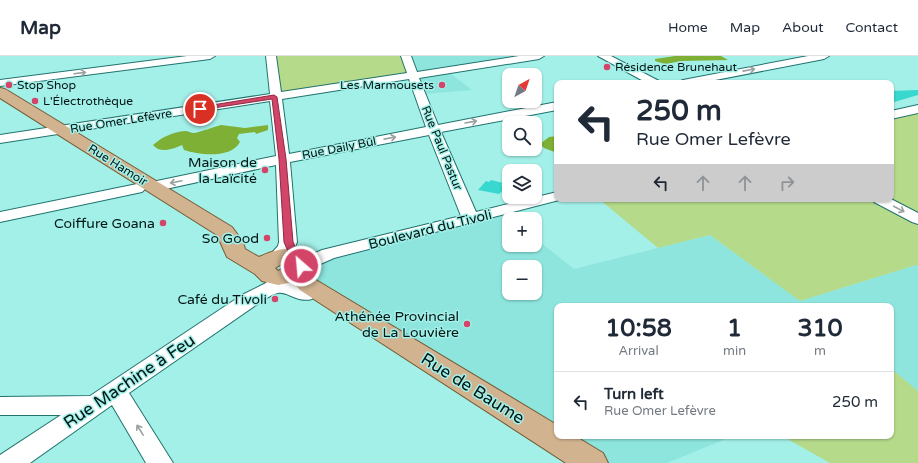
<!DOCTYPE html>
<meta charset="utf-8">
<style>
:root{--surface:#fff;--page:#f6f6f7;--text:#1f2937;--muted:#747a83;--line:#e0e1e3}
body{margin:0;font-family:"Varela Round",sans-serif;background:var(--page);color:var(--text);height:100vh;display:flex;flex-direction:column;font-size:15px;white-space:nowrap}
*{box-sizing:border-box;margin:0}
p{font-size:13px;color:var(--muted)}
.icon{flex:none;width:22px;height:22px;fill:none;stroke:currentColor;stroke-width:2;stroke-linecap:round;stroke-linejoin:round}
.map{position:relative;flex:1;overflow:hidden}
.side{position:absolute;left:554px;top:247px;width:340px;height:136px;display:flex;flex-direction:column;background:var(--surface);border-radius:8px;box-shadow:0 1px 3px #0004}
.side>*{flex:none}
.top-card{position:absolute;left:554px;top:24px;width:340px;height:122px;border-radius:8px;box-shadow:0 1px 3px #0004;background:#fff;color:var(--text);overflow:hidden}
.needle{width:26px;rotate:40deg}
.tools{position:absolute;left:502px;top:12px;display:grid;gap:8px}
.tools a{display:grid;place-items:center;width:40px;height:40px;border-radius:8px;background:var(--surface);box-shadow:0 1px 3px #0004;font-size:20px}
.pin{position:absolute;display:grid;place-items:center;width:34px;height:34px;color:#fff;margin:-17px;border:2px solid #fff;border-radius:50%;box-shadow:0 1px 4px #0007}
.me{position:absolute;width:44px;margin:-22px;rotate:333deg;stroke-linejoin:round;filter:drop-shadow(0 0 3px #0008)}
.turn{display:flex;align-items:center;gap:14px;height:84px;padding:0 16px;font-size:18px}
.turn .icon{width:52px;height:52px;stroke-width:2.5}
.turn b{display:block;font-size:28px;line-height:34px}
.lanes{display:flex;align-items:center;height:38px;padding:0 16px;background:#0003;justify-content:center;gap:20px;direction:ltr}
.lanes .off{opacity:.35}
.eta{display:flex;justify-content:space-evenly;align-items:center;height:68px;text-align:center}
.eta b{font-size:24px;font-weight:800;line-height:28px}
ul{padding:0;list-style:none}
li{display:flex;align-items:center;gap:12px;height:60px;padding:0 16px;border-top:1px solid var(--line)}
li div{flex:1}
li b{display:block;font-size:15px}
li em{font-style:normal}
header{display:flex;align-items:center;gap:24px;box-sizing:border-box;height:56px;padding:0 20px;background:var(--surface);border-bottom:1px solid var(--line)}
header strong{font-size:19px}
nav{display:flex;gap:22px;margin-inline-start:auto;font-size:14px}
.map>svg:first-child{display:block}
.built{fill:#8de5de;fill-rule:evenodd}
.green{fill:#b5da8a}
.forest{fill:#7eb036}
.building{fill:#39d8cf}
.lines{fill:none;stroke-linecap:round;stroke-linejoin:round}
.minor-casing{stroke:#21736e;stroke-width:2}
.major-casing{stroke:#745b33;stroke-width:2}
.minor{fill:#fff;fill-rule:evenodd}
.major{fill:#d1b38f;fill-rule:evenodd}
.oneway{stroke:#99a1a1}
.route{fill:#d34469;stroke:#892c44}
.poi-dot{fill:#d34469;stroke:#a3f0e9;stroke-width:1.5}
.labels{text-anchor:middle;stroke-width:3;stroke-linejoin:round;paint-order:stroke}
.far-poi-label{font-size:12px;fill:#001514;stroke:#a3f0e9;text-anchor:start}
.far-street-label{font-size:12px;fill:#001514;stroke:#a3f0e9}
.poi-label{font-size:14px;fill:#001514;stroke:#a3f0e9;text-anchor:end}
.street-label{font-size:14px;fill:#001514;stroke:#a3f0e9}
.near-street-label{font-size:17px;fill:#001514;stroke:#a3f0e9}
</style>
<header>
<strong>Map</strong>
<nav><a>Home</a><a>Map</a><a>About</a><a>Contact</a></nav>
</header>
<div class="map">
<svg width="918" height="407" viewBox="0 0 918 407">
<rect width="100%" height="100%" fill="#a3f0e9"/>
<path class="built" d="M408,0H521L423,17L416,16Z
M447,15L472,34L424,38L417,22Z
M504,158L510,163H509V189H535V182L574,213L710,179L800,245L916,209L918,210V335L893,314L891,315V250H557V377L342,247L305,216L313,206ZM509,211H535V237H509Z
M561,380H733L667,407H607Z"/>
<path class="green" d="M274,0H402L408,17L281,36Z
M918,56V157L891,143V63Z
M599,143H871L918,169V210L916,209L800,245L710,179L658,192Z
M893,314L918,335V407H830L789,384L784,380H891V315Z"/>
<path class="forest" d="M675,0H721L728,4L682,5L665,8L655,5V3Z
M221,69L245,72L268,69V74L256,78L255,76L239,78L237,82L240,86C231,103 199,99 184,94L182,89C173,93 160,98 153,89C162,81 173,76 185,75C188,75 191,77 194,77C197,77 217,70 221,69Z
M557,80V97L544,92L540,88L549,81Z"/>
<path class="building" d="M918,34V39L891,47V35Z
M491,124L503,127L501,129L507,131L499,138L478,134L486,125L489,126Z"/>
<g class="lines">
<g class="minor-casing">
<path id="minor" d="M187,0H215L210,3L0,30V24Z
M266,0H276L281,36L407,17L401,0H411L417,16L519,0H544L539,3L419,22L438,69L557,46V54L441,76L476,156L557,136V143H563L334,202L307,214L301,216L295,214L292,210L295,206L322,194L461,160L429,79L290,106L297,186C293,198 285,207 272,204L269,200L278,190L279,186L276,109L152,136L147,134L144,131L147,128L152,126L276,100L270,45L0,87V79L270,38ZM409,23L426,71L289,98L282,43Z
M598,0H611L659,25L661,27H647Z
M808,0H829L824,3L700,27H677L683,24Z
M918,49V57L891,63V55Z
M137,128L142,130L145,133L142,136L0,166V156Z
M872,143H891L918,157V168L912,166L874,146Z
M282,215L289,217L291,221L288,226L312,235L315,239L312,243C297,247 287,235 278,237C271,238 263,245 256,249L129,337L173,407H146L112,349L30,407H0V399L61,359H0V341L90,340L242,239L266,227L275,217Z"/>
</g>
<g class="major-casing">
<path id="major" d="M0,32L5,33L232,171L243,186L245,193L259,201C276,193 299,186 311,204V209L308,214L316,224L557,369V380H575L603,397L608,407H566L309,240L300,234L293,226L278,229L262,225L255,218L227,201L217,179L0,42ZM285,206H289L287,210L278,215L275,212Z"/>
</g>
<use href="#minor" class="minor"/>
<use href="#major" class="major"/>
</g>
<defs><path id="oneway-shaft" d="M-6 0H5M1.5-3L5.5 0L1.5 3" fill="none" stroke-width="1.6" stroke-linecap="round" stroke-linejoin="round"/></defs>
<g class="oneway">
<use href="#oneway-shaft" transform="translate(749 14) rotate(-11)"/>
<use href="#oneway-shaft" transform="translate(80 17) rotate(-7)"/>
<use href="#oneway-shaft" transform="translate(471 66) rotate(-10)"/>
<use href="#oneway-shaft" transform="translate(390 82) rotate(-11)"/>
<use href="#oneway-shaft" transform="translate(176 126) rotate(168)"/>
<use href="#oneway-shaft" transform="translate(899 153) rotate(28)"/>
<use href="#oneway-shaft" transform="translate(140 374) rotate(-122)"/>
</g>
<path class="route" d="M274,39L277,41L286,103L293,186L299,199L305,204V210L301,213L296,210V205L290,200L284,186L279,103L272,43L200,54L197,53L200,51Z"/>
<g class="poi-dot">
<circle cx="607" cy="11" r="4"/>
<circle cx="9" cy="29" r="4"/>
<circle cx="442" cy="29" r="4"/>
<circle cx="35" cy="45" r="4"/>
<circle cx="265" cy="114" r="4"/>
<circle cx="163" cy="167" r="4"/>
<circle cx="267" cy="182" r="4"/>
<circle cx="275" cy="243" r="4"/>
<circle cx="467" cy="268" r="4"/>
</g>
<g class="labels">
<g class="far-poi-label">
<text x="615" y="15">Résidence Brunehaut</text>
<text x="17" y="33">Stop Shop</text>
<text x="434" y="33" text-anchor="end">Les Marmousets</text>
<text x="43" y="49">L'Électrothèque</text>
</g>
<g class="far-street-label">
<text transform="translate(121 65) rotate(-9)" y="4">Rue Omer Lefèvre</text>
<text transform="translate(339 92) rotate(-11)" y="4">Rue Daily Bûl</text>
<text transform="translate(442 92) rotate(68)" y="4">Rue Paul Pastur</text>
<text transform="translate(118 109) rotate(32)" y="4">Rue Hamoir</text>
</g>
<g class="poi-label">
<text x="257" y="111">Maison de<tspan x="257" dy="16">la Laïcité</tspan></text>
<text x="155" y="172">Coiffure Goana</text>
<text x="259" y="187">So Good</text>
<text x="267" y="248">Café du Tivoli</text>
<text x="459" y="265">Athénée Provincial<tspan x="459" dy="16">de La Louvière</tspan></text>
</g>
<g class="street-label">
<text transform="translate(430 173) rotate(-14)" y="5">Boulevard du Tivoli</text>
</g>
<g class="near-street-label">
<text transform="translate(129 325) rotate(-34)" y="6">Rue Machine à Feu</text>
<text transform="translate(473 332) rotate(32)" y="6">Rue de Baume</text>
</g>
</g>
</svg>
<div class="tools">
<a><svg class="needle" viewBox="-14 -14 28 28"><path d="M0-13l5 13h-10z" fill="#e53935"/><path d="M0 13l5-13h-10z" fill="#747a83"/></svg></a>
<a><svg class="icon" aria-label="search" viewBox="0 0 24 24"><circle cx="10" cy="10" r="6"/><path d="M15 15l6 6"/></svg></a>
<a><svg class="icon" aria-label="layers" viewBox="0 0 24 24"><path d="M12 4l9 5-9 5-9-5zM3 14l9 5 9-5"/></svg></a>
<a>+</a>
<a>−</a>
</div>
<div class="pin" style="left:200px;top:53px;background:#d93025"><svg class="icon" aria-label="arrive" viewBox="0 0 24 24"><path d="M6 21V4h12l-3 4 3 4H6"/></svg></div>
<svg class="me" style="left:301px;top:210px" viewBox="-20 -20 40 40"><circle r="17" fill="#d34469" stroke="#fff" stroke-width="3"/><path d="M0-11L8 9 0 5-8 9z" fill="#fff"/></svg>
<div class="top-card">
<div class="turn"><svg class="icon" aria-label="left" viewBox="0 0 24 24"><path d="M17 20v-9H6M10 6l-5 5 5 5"/></svg><div><b>250 m</b>Rue Omer Lefèvre</div></div>
<div class="lanes"><svg class="icon" aria-label="left" viewBox="0 0 24 24"><path d="M17 20v-9H6M10 6l-5 5 5 5"/></svg><svg class="icon off" aria-label="ahead" viewBox="0 0 24 24"><path d="M12 20V5M6 11l6-6 6 6"/></svg><svg class="icon off" aria-label="ahead" viewBox="0 0 24 24"><path d="M12 20V5M6 11l6-6 6 6"/></svg><svg class="icon off" aria-label="right" viewBox="0 0 24 24"><path d="M7 20v-9h11M14 6l5 5-5 5"/></svg></div>
</div>
<section class="side">
<div class="eta">
<div><b>10:58</b><p>Arrival</p></div>
<div><b>1</b><p>min</p></div>
<div><b>310</b><p>m</p></div>
</div>
<ul>
<li><svg class="icon" aria-label="left" viewBox="0 0 24 24"><path d="M17 20v-9H6M10 6l-5 5 5 5"/></svg><div><b>Turn left</b><p>Rue Omer Lefèvre</p></div><em>250 m</em></li>
</ul>
</section>
</div>
